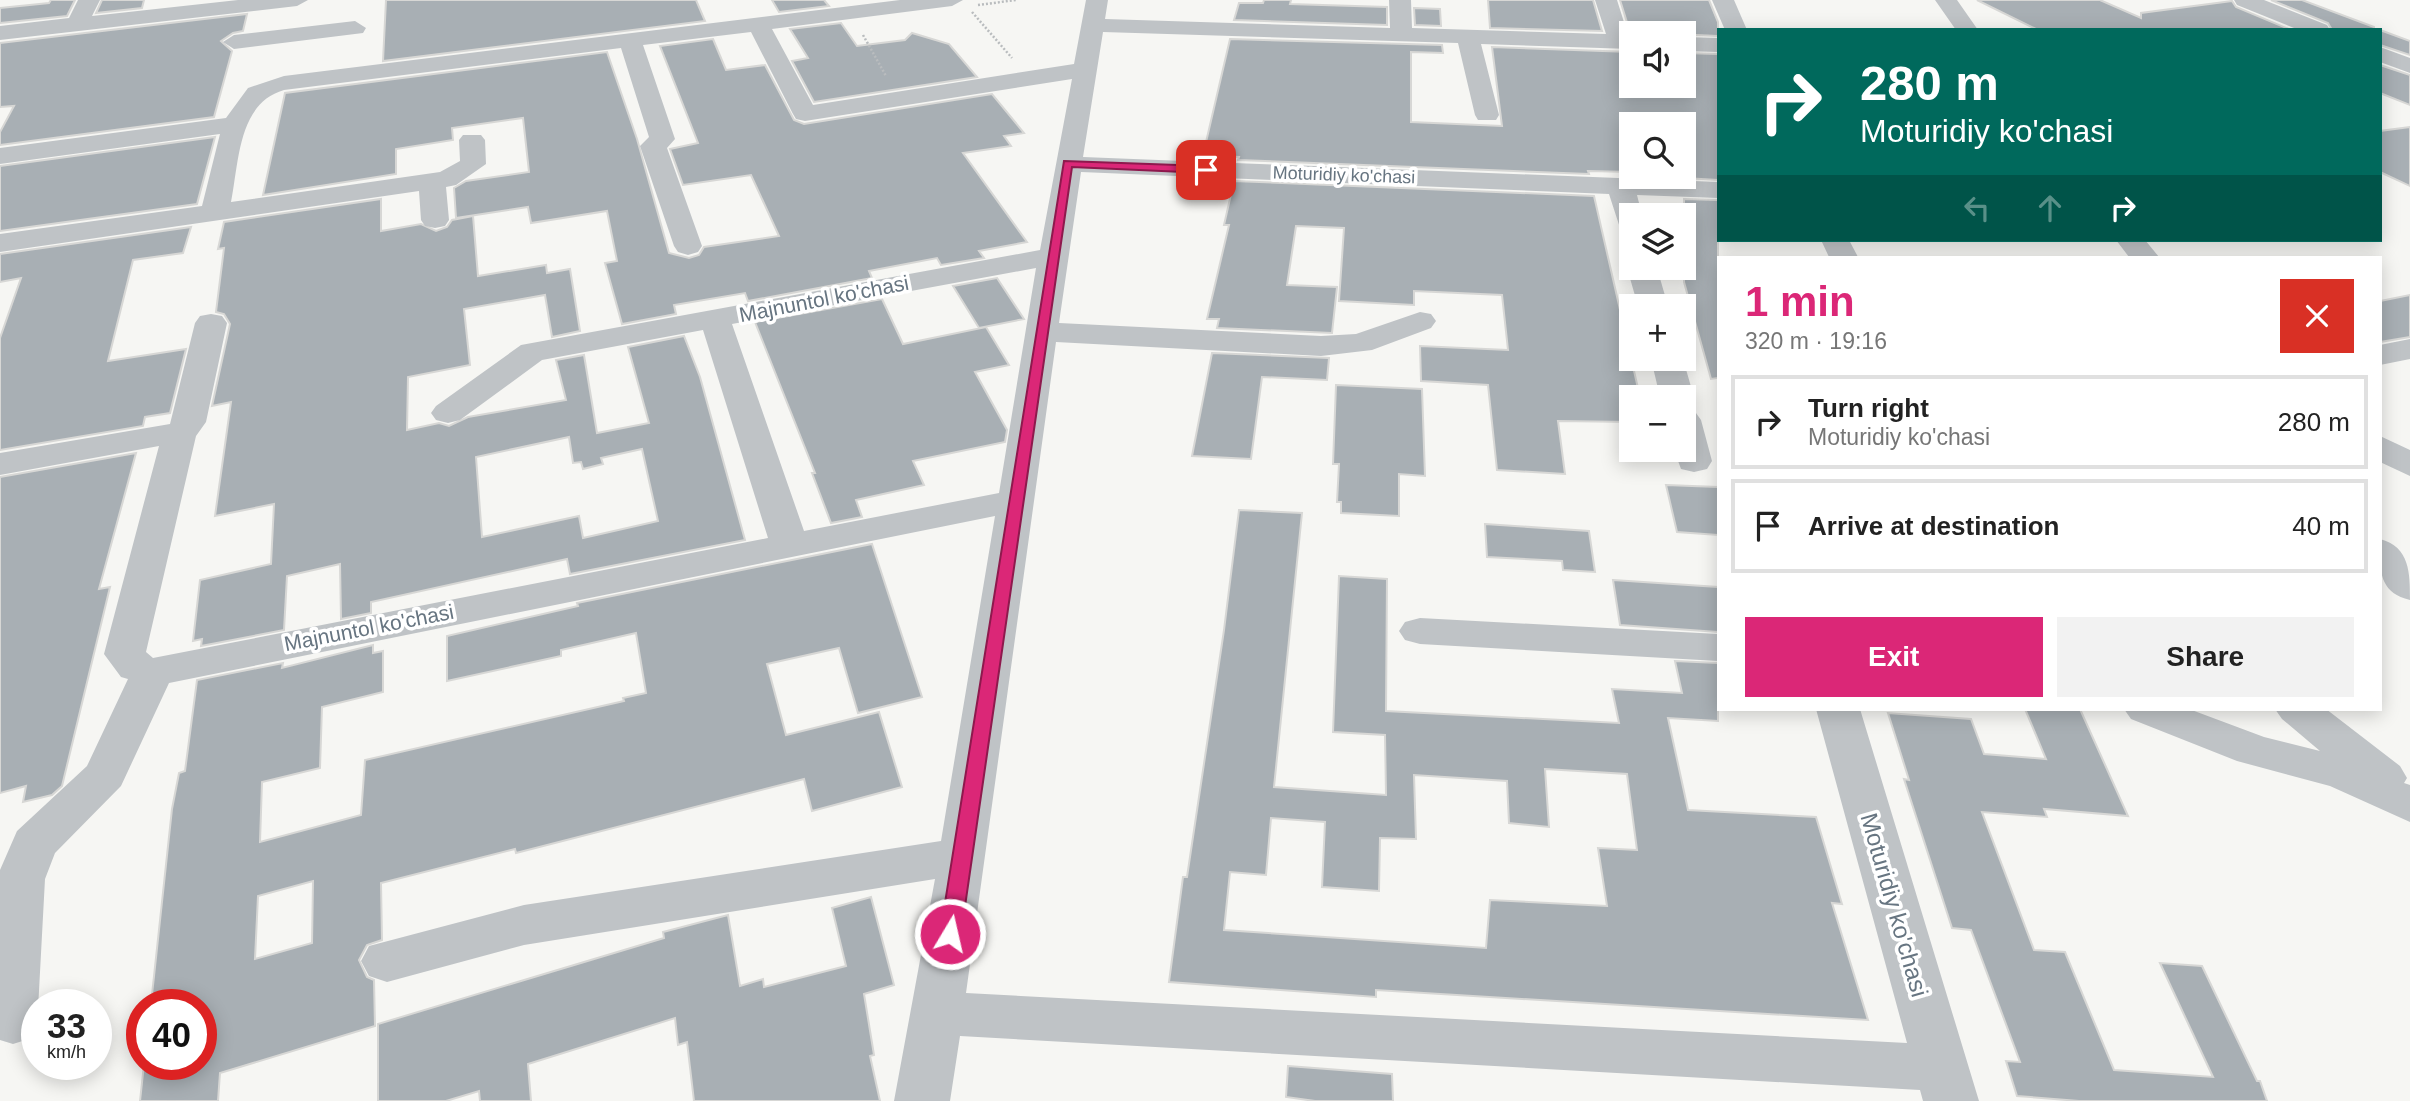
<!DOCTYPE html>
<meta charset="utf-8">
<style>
:root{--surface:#fff;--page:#f2f2f2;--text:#222;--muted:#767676;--line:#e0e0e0;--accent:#db2777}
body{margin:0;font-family:Helvetica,sans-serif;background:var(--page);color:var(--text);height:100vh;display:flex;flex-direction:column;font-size:26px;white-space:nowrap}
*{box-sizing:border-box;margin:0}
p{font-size:23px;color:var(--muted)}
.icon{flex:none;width:38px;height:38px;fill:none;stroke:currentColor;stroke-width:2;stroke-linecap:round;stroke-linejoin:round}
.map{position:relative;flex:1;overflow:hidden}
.panel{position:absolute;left:1717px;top:256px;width:665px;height:455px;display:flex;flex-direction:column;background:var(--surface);border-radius:0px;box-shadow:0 4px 18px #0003}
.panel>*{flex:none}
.guide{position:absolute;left:1717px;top:28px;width:665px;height:214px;border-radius:0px;box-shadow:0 4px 18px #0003;background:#00695c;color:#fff;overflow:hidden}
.fabs{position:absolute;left:1619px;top:21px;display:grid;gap:14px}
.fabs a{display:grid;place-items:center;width:77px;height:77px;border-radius:0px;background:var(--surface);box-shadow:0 4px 18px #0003;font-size:35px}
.speed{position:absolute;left:21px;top:989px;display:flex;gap:14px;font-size:35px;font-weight:700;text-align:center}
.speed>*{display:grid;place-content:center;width:91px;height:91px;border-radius:50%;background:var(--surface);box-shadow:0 4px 18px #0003;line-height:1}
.speed small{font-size:18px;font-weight:400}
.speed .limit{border:10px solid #d22;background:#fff;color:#111}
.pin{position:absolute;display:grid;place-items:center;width:60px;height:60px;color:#fff;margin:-30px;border-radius:14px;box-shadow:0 4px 10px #0006}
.me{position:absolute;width:77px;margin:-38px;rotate:9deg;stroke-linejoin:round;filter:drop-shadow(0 0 5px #0008)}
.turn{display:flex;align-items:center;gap:24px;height:147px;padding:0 28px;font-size:32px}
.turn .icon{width:91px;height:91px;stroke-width:2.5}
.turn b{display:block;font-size:49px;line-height:60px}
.lanes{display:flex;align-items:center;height:66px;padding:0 28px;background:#0003;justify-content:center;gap:35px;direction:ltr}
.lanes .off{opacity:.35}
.round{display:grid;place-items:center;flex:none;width:74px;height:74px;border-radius:0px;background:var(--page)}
.head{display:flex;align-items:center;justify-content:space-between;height:119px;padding:0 28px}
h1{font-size:42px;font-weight:800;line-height:52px;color:var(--accent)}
.cta{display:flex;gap:14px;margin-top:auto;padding:14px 28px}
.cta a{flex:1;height:80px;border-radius:0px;background:var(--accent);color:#fff;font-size:28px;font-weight:800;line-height:80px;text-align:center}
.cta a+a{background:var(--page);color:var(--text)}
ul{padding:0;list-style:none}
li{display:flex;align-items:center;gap:21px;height:94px;margin:0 14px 10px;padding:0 14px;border:4px solid var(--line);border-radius:0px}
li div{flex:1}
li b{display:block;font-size:26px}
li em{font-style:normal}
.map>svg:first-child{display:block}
.building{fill:#a8afb4;stroke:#d7d7d5;stroke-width:2;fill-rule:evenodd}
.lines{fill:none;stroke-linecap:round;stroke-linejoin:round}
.path{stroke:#b9bcbe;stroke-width:2.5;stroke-dasharray:2 2;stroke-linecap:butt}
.minor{fill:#bfc3c6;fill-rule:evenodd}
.route{fill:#db2777;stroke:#8e194d;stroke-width:2}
.labels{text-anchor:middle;stroke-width:7;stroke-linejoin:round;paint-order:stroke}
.far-street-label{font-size:18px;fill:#677581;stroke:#fff}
.street-label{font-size:21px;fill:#677581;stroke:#fff}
.near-street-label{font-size:24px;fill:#677581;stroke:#fff}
</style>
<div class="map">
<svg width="2410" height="1101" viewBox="0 0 2410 1101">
<rect width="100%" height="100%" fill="#f6f6f3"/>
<path class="building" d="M51,0H75L67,16L0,23V8L49,3Z
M102,0H144L142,8L96,13Z
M386,0H696L705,21L383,61Z
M772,0H824L829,6L779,12Z
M1264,0H1291L1290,4L1387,7V25L1234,20L1239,3H1263Z
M1488,0H1593L1602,31L1490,28Z
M1620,0H1709L1718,22V36L1630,32Z
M1977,0H2100L2141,18V13L2232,1L2236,7L2291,30H2038Z
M2271,0H2302L2374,27V30H2332L2328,23Z
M1414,8L1440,9L1441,26L1415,25Z
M247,14L243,31L233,33L221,41L232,51L214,117L0,145V132L14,106L0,107V43Z
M841,23L857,46L905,40L912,33L949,44L977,77L814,102L792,61L808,58L790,29Z
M2380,30L2410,41V55L2380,45Z
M713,39L726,70L765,65L794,120L804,124L992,94L1024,133L1004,136L1011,146L963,153L1027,242L979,251L984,258L941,265L937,258L869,271L872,278L748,301L745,293L674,305L676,314L622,324L605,263L617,261L607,211L531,223L528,207L456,218L454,188L466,181L529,172L523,118L452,128L453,140L396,149V174L263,195L285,93L607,52L637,139L669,253L689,258L699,255L704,247L779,236L751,175L683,185L670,149L698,143L660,46Z
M1230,39L1442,45L1443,53L1411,52V122L1502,126L1492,47L1631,52V86H1684V53L1718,54V180L1684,178V124H1631V172L1588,171L1589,174L1238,160L1239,157L1203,155Z
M2380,65L2410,75V105L2380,93Z
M2410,127V186L2380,172V131Z
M215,137L197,204L0,231V166Z
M1234,181L1594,196L1640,397H1631V422L1558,421L1565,474L1497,470L1488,385L1421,381L1420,346L1508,350L1502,295L1414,291V305L1339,301L1344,228L1296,226L1287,285L1337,287L1332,333L1217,328L1219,319H1207L1229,225H1224Z
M381,199V231L421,224L436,231L447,227L452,220L473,216L478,276L546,265L547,273L570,269L580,331L552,337L545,295L464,309L470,365L408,377L407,430L439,423L449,426L468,417L566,400L556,360L584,355L597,433L649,423L628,347L684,336L700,377L745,540L570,574L567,559L371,602V613L341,619L340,564L287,576L284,630L201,646L202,639L193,641L200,580L271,564L274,504L215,516L231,402L212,406L230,324L224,314L216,312L224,248L218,249L224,222ZM569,437L573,463L581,462L583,469L603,464L601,458L642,449L658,521L583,538L579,516L482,537L476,457Z
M1684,199L1718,200V378L1711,379L1684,282Z
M191,227L183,253L133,260L108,361L186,349L170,413L145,417L143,426L0,450V338L21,278L0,282V254Z
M997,278L1024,319L979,328L953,286Z
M2410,295V337L2380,342V301Z
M882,299L903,344L986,327L1009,365L975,372L1007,430L1005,442L913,461L924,485L856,500L862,517L831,523L812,473H815L755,322Z
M1212,353L1329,358L1327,380L1262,377L1251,459L1192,456Z
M1336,385L1422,389L1425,476L1399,474V516L1341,513V502H1337L1339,464H1333Z
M136,453L99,589L110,587L62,786L52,795L23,802L26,786L0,793V477Z
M1666,485L1718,487V535L1677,532Z
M1239,510L1302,513L1274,787L1386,795L1385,735L1333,732L1339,576L1387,579L1386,711L1619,723L1612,689L1682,693L1675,661L1718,663V721L1668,718L1688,810L1816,817L1842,904L1832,903L1868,1020L1376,990V997L1169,982L1183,877H1187L1224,630ZM1545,769L1627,774L1637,850L1598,848L1607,906L1490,900L1486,948L1224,930L1230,872L1266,875L1271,818L1325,822L1322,887L1379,891L1380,838L1416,839L1414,775L1507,781L1509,823L1549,827Z
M1485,524L1589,531L1595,572L1563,570L1562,561L1487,557Z
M872,544L922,697L858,713L839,648L767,664L786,735L879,712L902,787L812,811L804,779L516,853L515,849L381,883L382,940L367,945L359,960L367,977L374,980L375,1026L220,1073L218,1101H140L144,1064H201V1004H151L172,809L179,773L185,771L197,680L283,663L282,668L373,645V653L383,651V692L322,707L320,768L262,782L260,842L361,815L365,760L624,701L623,698L646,693L636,633L561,650V656L447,681V636L578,606L577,603ZM313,881L312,943L255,959L258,896Z
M1613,580L1718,587V632L1620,625Z
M2025,709H2080L2128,816L2044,809L2047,817L1982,812L2034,950L2065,952L2114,1070L2213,1077L2160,963L2202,966L2257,1081H2260L2267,1101H2079L2017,1096L2006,1061L2020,1062L1971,930L1952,928L1904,779L1909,780L1888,713L1971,719L1984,754L2046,759Z
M871,897L894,985L864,994L874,1055L870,1056L880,1101H694L687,1042L678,1045L675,1018L528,1064L531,1101H480L479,1091L446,1101H378V1024L664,938L663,932L728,915L740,986L763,979L764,987L846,966L832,908Z
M1288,1066L1392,1074L1393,1101H1315L1286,1097Z"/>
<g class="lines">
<path class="path" d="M978,5L1016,0
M972,12L1012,58
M863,35L886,76"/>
<path class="minor" d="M78,0H100L92,16L238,0H308L297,6L0,40V26L69,18Z
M900,0H963L952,6L772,29L813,105L1074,64L1086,0H1108L1105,19L1390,28L1389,0H1411L1412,28L1606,34L1595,0H1617L1628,35H1631V49L1481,44L1499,115L1496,120H1478L1475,115L1458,43L1103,32L1083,157L1718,182V198L1637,195L1642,215H1631V233L1621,231L1609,194L1081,172L1059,323L1321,336L1356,334L1420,312L1431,314L1436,321L1431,328L1372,350L1321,356L1056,342L966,993L1907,1043L1816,709H1860L1979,1101H1923L1920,1090L960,1036L950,1101H894L935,879L524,945L387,982L369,976L361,961L369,946L524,905L941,841L995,516L169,683L121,786L55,853L45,879L37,1028L32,1038L13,1044L0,1040V870L17,831L87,766L128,679L121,677L104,654L159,446L0,475V453L170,424L195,323L200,316L211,314L222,316L227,323L206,422L196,436L146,652L153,658L768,538L703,330L542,360L460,420L448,423L436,420L431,413L436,406L521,345L1040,250L1072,79L805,121L796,119L793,114L751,32L643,45L675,139L667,148L702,246L698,252L688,255L678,252L674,246L640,146L649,137L621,48L284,90C238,103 239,162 231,202L440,172L460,161L459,140L463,135H481L485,140L486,164L456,185L446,187L449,220L445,226L435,228L425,226L421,220L419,191L0,252V234L202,206L220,134L0,164V148L226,118L248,88L284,76ZM1036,268L999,493L804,531L732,324Z
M1712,0H1734L1747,30H1725Z
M1935,0H1957L1978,30H1956Z
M2234,0H2264L2327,25L2330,30H2299L2237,5Z
M355,21L366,28L363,33L234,49L223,42L234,35Z
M1684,37L1718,38V52L1684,51Z
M2380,47L2410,58V73L2380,62Z
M1821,240H1849L1858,257H1829Z
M2116,240H2145L2159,257H2129Z
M1631,262V268H1657L1668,306H1638L1627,268Z
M2410,339V359L2380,365V345Z
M1651,359H1683L1694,397L1689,404L1684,405V397H1660Z
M1684,410L1696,413L1701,420L1712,461L1707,469L1694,472L1681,469L1674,450H1684Z
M2380,436L2410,450V476L2380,462Z
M2380,539C2410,547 2410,573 2410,600C2377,592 2380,568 2380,539Z
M1420,618L1718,634V661L1420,644L1405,640L1399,631L1405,622Z
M2124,709H2189L2264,737L2320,751L2282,719L2275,709H2326L2400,766L2407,778L2404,783L2410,785V822L2330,786L2237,761L2131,719Z"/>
</g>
<path class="route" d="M1064,161L1206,166L1212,170L1206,173L1072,167L961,934L957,940H943L940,934Z"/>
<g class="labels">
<g class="far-street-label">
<text transform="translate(1344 175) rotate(2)" y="6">Moturidiy ko'chasi</text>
</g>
<g class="street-label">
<text transform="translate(824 299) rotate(-11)" y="7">Majnuntol ko'chasi</text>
<text transform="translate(369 628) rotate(-11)" y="7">Majnuntol ko'chasi</text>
</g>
<g class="near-street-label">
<text transform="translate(1894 905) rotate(74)" y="8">Moturidiy ko'chasi</text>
</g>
</g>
</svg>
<div class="fabs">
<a><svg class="icon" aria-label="sound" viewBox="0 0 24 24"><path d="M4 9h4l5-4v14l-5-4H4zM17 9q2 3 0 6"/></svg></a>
<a><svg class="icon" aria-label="search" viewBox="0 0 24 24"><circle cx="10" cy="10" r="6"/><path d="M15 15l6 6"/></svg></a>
<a><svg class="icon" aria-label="layers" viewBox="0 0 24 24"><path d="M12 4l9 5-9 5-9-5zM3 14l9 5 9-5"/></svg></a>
<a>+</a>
<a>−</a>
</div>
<div class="speed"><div>33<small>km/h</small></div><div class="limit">40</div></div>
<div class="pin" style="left:1206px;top:170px;background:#d93025"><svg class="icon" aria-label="arrive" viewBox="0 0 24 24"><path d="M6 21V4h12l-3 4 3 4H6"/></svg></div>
<svg class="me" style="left:950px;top:934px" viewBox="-20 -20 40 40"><circle r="17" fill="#db2777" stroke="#fff" stroke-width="3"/><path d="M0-11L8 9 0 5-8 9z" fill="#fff"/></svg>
<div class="guide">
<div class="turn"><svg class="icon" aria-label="right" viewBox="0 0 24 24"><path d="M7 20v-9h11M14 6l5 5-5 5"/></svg><div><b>280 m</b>Moturidiy ko'chasi</div></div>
<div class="lanes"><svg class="icon off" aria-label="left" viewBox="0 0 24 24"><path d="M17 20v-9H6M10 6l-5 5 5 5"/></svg><svg class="icon off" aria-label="ahead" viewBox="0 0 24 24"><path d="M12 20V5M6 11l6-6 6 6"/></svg><svg class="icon" aria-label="right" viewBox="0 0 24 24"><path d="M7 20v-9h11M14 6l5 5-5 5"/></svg></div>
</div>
<section class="panel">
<div class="head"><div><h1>1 min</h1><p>320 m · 19:16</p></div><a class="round" style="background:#d93025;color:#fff"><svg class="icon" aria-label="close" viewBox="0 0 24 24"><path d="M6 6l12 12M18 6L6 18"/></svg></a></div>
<ul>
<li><svg class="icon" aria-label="right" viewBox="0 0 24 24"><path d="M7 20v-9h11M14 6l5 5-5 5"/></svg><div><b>Turn right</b><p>Moturidiy ko'chasi</p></div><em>280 m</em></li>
<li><svg class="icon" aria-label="arrive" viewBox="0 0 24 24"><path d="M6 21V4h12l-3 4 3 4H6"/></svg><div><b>Arrive at destination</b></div><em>40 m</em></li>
</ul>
<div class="cta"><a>Exit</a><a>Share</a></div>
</section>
</div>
